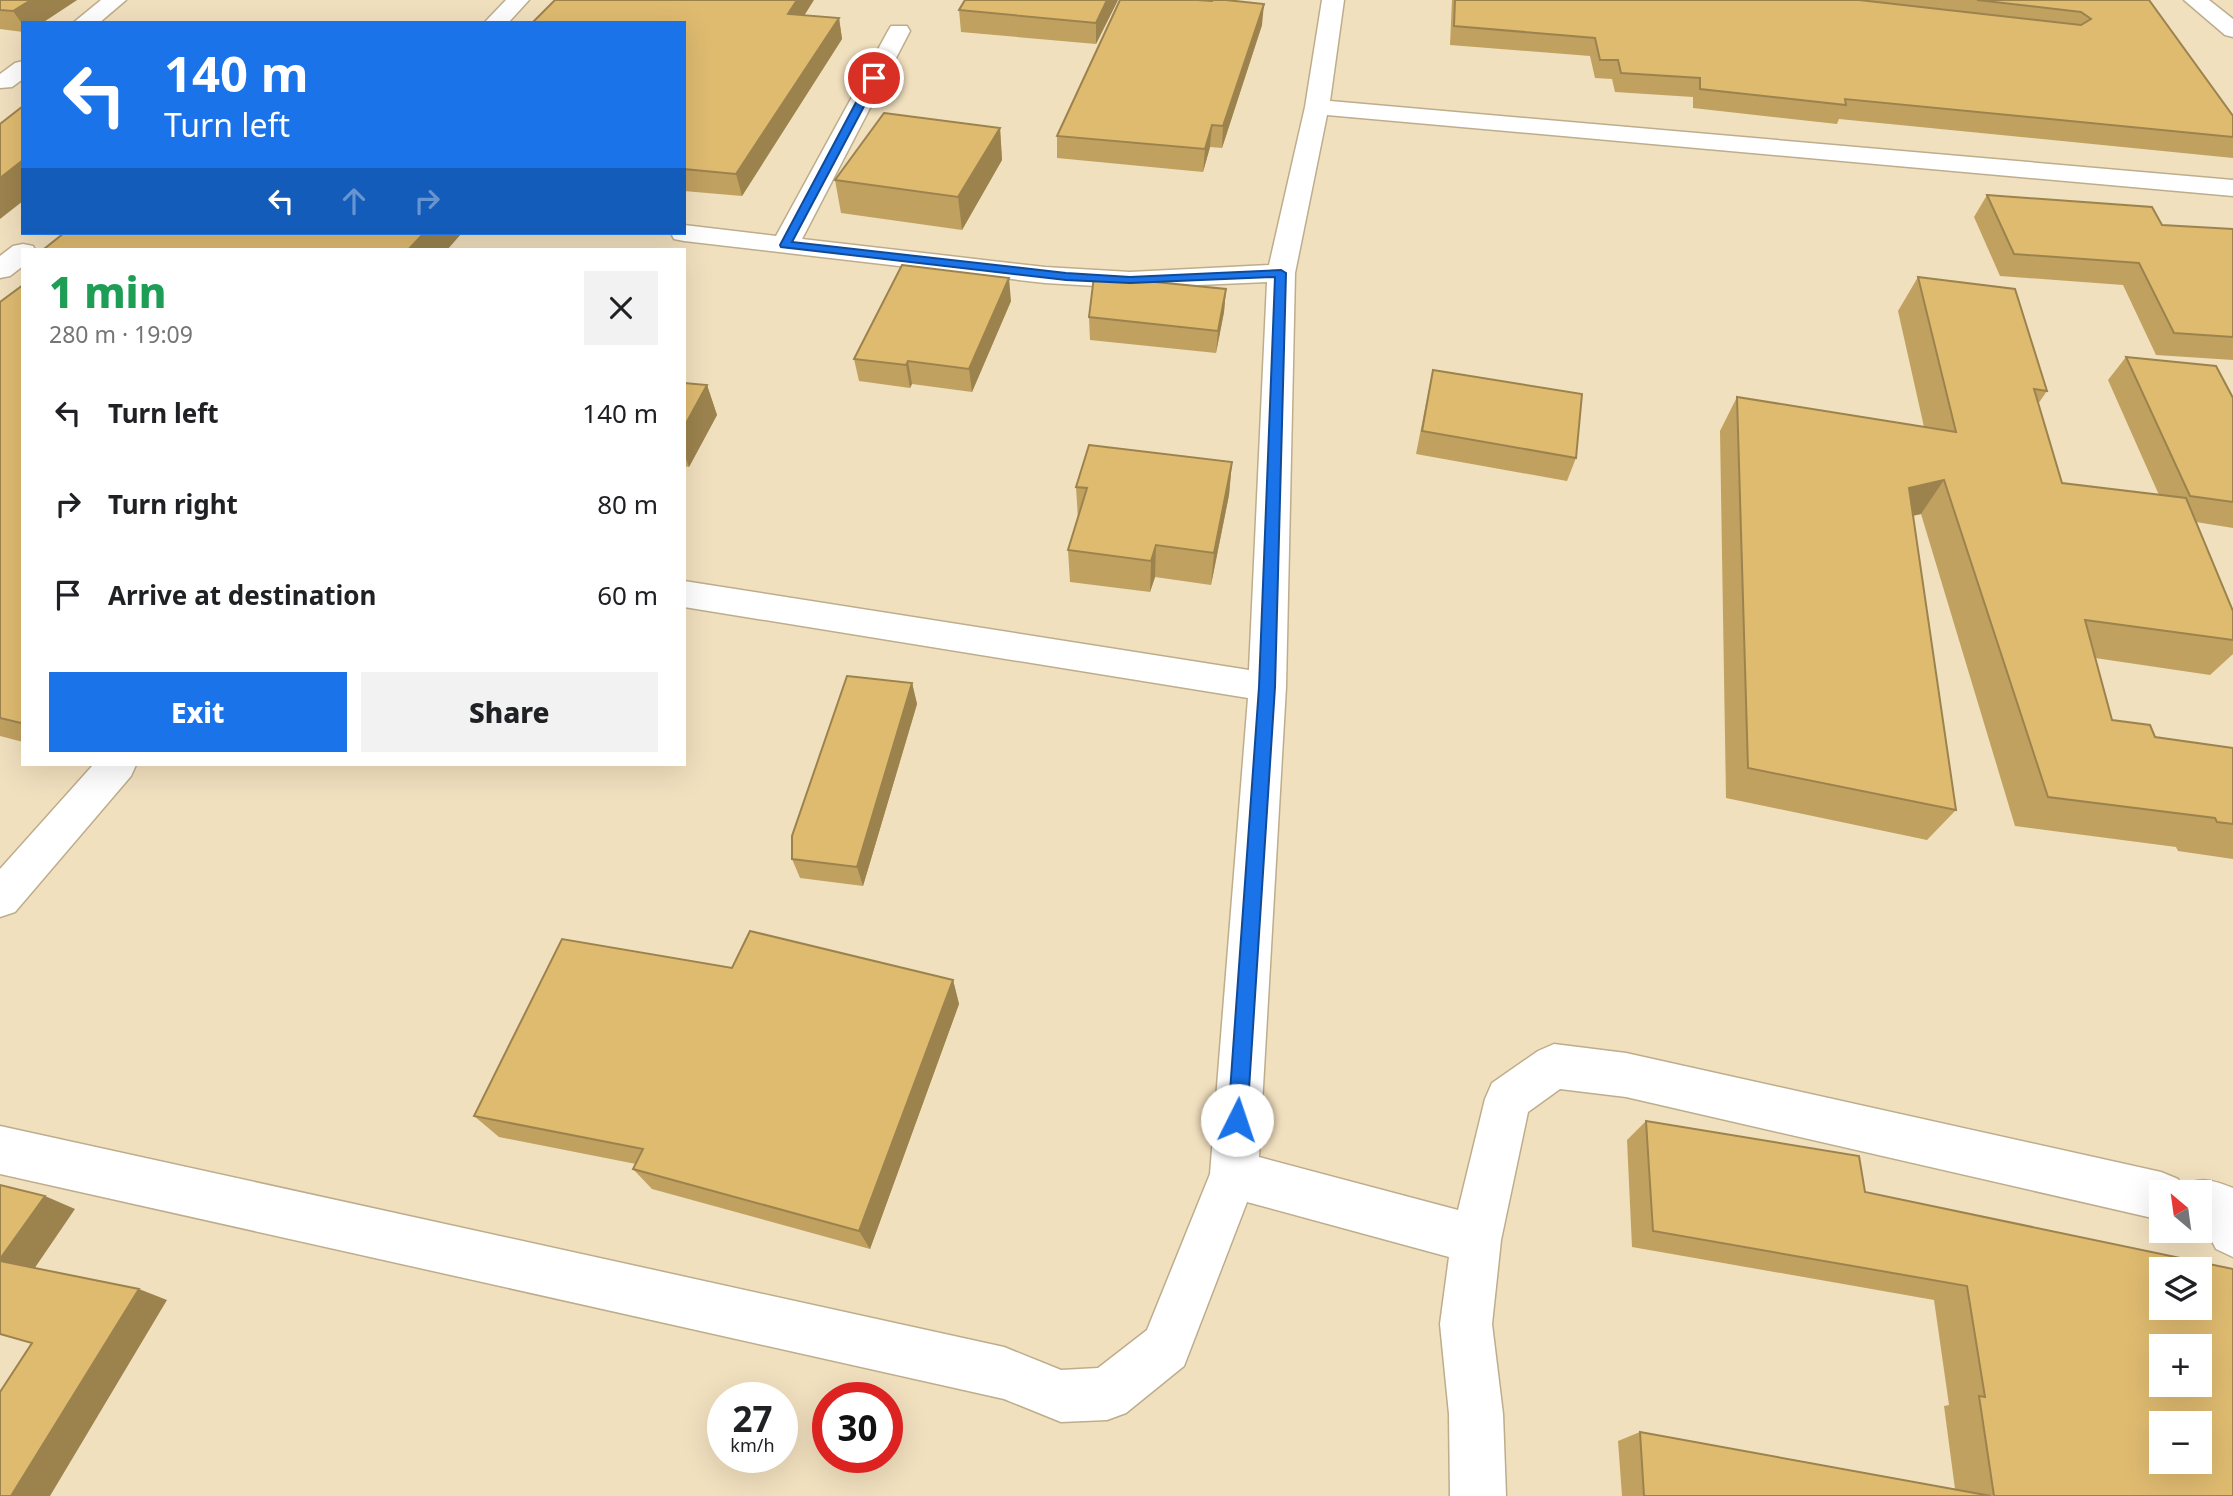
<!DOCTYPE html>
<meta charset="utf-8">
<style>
:root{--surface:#fff;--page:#f2f2f2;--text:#202124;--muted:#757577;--accent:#1a73e8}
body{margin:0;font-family:"Noto Sans",sans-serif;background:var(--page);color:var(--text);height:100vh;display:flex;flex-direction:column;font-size:26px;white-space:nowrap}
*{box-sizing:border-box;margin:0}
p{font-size:23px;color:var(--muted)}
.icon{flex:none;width:38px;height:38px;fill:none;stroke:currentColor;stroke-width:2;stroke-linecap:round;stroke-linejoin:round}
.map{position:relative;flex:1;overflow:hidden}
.side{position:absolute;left:21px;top:248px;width:665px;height:518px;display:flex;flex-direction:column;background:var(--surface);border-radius:0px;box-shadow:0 7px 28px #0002}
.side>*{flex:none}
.top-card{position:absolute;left:21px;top:21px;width:665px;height:214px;border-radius:0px;box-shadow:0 7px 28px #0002;background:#1a73e8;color:#fff;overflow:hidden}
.needle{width:46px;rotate:331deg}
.buttons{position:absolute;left:2149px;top:1180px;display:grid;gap:14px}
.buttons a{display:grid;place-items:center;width:63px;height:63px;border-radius:0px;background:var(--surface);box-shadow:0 7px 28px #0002;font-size:35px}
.speed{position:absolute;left:707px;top:1382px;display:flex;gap:14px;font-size:35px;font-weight:700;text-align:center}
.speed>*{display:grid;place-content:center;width:91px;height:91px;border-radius:50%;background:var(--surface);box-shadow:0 7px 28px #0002;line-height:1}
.speed small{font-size:18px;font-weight:400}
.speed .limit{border:10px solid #d22;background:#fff;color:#111}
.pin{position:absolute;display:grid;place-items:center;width:60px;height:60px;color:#fff;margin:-30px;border:4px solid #fff;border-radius:50%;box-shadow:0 2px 7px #0007}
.me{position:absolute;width:77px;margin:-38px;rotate:4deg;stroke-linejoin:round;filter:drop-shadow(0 0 5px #0008)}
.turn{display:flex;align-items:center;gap:24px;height:147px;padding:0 28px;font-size:32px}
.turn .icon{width:91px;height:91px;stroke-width:2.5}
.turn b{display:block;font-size:49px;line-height:60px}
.lanes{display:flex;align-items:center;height:66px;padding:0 28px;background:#0003;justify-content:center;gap:35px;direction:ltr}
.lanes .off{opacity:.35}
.round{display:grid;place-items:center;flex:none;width:74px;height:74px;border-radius:0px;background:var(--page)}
.headline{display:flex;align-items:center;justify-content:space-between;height:119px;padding:0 28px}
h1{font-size:42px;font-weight:800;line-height:52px;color:#1e9e55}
.action{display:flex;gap:14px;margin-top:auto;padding:14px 28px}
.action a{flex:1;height:80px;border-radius:0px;background:var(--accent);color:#fff;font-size:28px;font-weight:800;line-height:80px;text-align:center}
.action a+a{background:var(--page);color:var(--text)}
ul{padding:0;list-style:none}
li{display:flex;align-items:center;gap:21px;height:91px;padding:0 28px}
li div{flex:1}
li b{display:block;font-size:26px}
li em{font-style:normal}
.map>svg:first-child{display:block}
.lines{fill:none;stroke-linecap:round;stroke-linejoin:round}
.street-casing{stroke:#bead8c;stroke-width:3}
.street{fill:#fff;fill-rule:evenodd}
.wall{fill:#c0a160}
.shaded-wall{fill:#9c834e}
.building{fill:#dfbb70;stroke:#9c834e;stroke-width:2;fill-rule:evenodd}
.route{fill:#1a73e8;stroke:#114b97;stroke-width:2}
</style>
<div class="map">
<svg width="2233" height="1496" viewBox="0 0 2233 1496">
<rect width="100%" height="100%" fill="#f1e0be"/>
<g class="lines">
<g class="street-casing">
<path id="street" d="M101,0H126L99,23H73Z
M506,0H529L508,23H484Z
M1322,0H1344L1330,101L2233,180V196L1327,115L1295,273L1286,687L1259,1157L1458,1210L1485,1099L1492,1083L1538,1051L1554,1044L1626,1053L2161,1172L2178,1179L2182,1188C2198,1175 2215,1181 2233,1188V1257L2216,1249L2205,1228L2200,1227V1192H2161V1220L1626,1097L1560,1089L1528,1112L1501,1240L1492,1324L1503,1414L1506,1496H1450L1449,1414L1440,1324L1449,1257L1247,1202L1184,1366L1126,1413L1107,1420L1061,1422L1004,1399L0,1174V1126L1004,1347L1061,1370L1098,1368L1147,1330L1210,1174L1248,698L684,607V581L1249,670L1267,282L1130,288L1045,283L684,241L674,239L671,233H684V225L776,236L888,31L891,26H907L910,31L802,239L1045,267L1130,272L1269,265L1305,107Z
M2184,0H2209L2233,19V37L2225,35Z
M23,61V79L12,87L0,88V74L15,63Z
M23,244L33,246L35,250H23V266L10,276L0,278V256L13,246Z
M93,765H136L131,776L15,912L0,917V869Z"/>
</g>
<use href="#street" class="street"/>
</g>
<path class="wall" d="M0,0H77L42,23H23V32L0,29Z
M1118,0L1096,44L961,32L959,10Z
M1452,0H2149L2233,116V158L1839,119L1837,124L1693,108V97L1615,92L1612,79L1595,78L1590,56L1450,45Z
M804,15L839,18L842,39L742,196L684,191V23Z
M1262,25L1222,148L1210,147L1203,172L1057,158V136Z
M1000,128L1002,160L962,230L841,213L835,180Z
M1987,195L2162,225L2233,229V360L2156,355L2123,285L2000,276L1974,217Z
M1918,277L2047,391L2038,404L2062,483L2159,495L2108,380L2126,357L2233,398V528L2196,522L2233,611V654L2210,675L2095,658L2112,720L2155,737L2233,748V859L2178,851L2176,847L2015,826L1921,514L1913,516L1956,810L1927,840L1726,798L1720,431L1737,397L1924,427L1898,311Z
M23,285V742L0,736V302Z
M1226,289L1224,312L1216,353L1090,340L1089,317Z
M1011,301L972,392L912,384L910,388L859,381L854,359Z
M1433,370L1576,458L1567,481L1416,454L1428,393Z
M684,383L707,385L717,415L689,467L684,466Z
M1232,462L1229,495L1211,585L1155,577L1150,592L1070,582L1068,550L1078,519L1076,487Z
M912,683L917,704L863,886L800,878L792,859Z
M732,968L953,980L959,1004L870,1249L652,1189L633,1169L636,1164L499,1137L474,1116Z
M1646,1121L1865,1192L2233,1496H1622L1618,1441L1640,1432L1955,1489L1944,1406L1949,1405L1934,1300L1632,1247L1627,1140Z"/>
<path class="shaded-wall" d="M31,0H77L42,23H23V25L13,11Z
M797,0H814L792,35L788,14Z
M1107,0H1118L1096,44V23Z
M1264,4L1262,25L1222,148L1223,126Z
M839,18L842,39L742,196L736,174Z
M1212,125L1210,147L1203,172L1205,149Z
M1000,128L1002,160L962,230L958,197Z
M23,160V201L0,219V178Z
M424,233H462L447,250H408Z
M1009,278L1011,301L972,392L969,369Z
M1226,289L1224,312L1216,353L1218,331Z
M908,361L912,384L910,388L906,365Z
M707,385L717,415L689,467L684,453V427Z
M1232,462L1229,495L1211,585L1214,553Z
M1944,480L1921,514L1886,521L1909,488Z
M1156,545L1155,577L1150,592L1151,561Z
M912,683L917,704L863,886L857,867Z
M953,980L959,1004L870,1249L859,1231Z
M45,1196L75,1209L32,1272L0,1261V1259Z
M139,1289L167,1300L50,1496H11Z"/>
<path class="building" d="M0,0H31L13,11L0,10Z
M555,0H797L788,14L839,18L736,174L684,169V23H532Z
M965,0H1107L1096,23L959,10Z
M1120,0H1197L1212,1L1213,0H1226L1264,4L1223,126L1212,125L1205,149L1057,136Z
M1455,0H1859L2081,25L2091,19L2081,12L1977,0H2149L2233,116V137L1845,99L1846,105L1700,89V78L1621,73L1618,60H1600L1595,38L1454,26Z
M23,106V160L0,178V124Z
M884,113L1000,128L958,197L835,180Z
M1987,195L2152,207L2162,225L2233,229V337L2174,333L2139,263L2014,254Z
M64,233H424L408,250H55L44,249Z
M902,265L1009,278L969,369L908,361L906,365L854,359Z
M1094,276L1226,289L1218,331L1089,317Z
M1918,277L2015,289L2047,391L2034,389L2062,483L2186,498L2233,611V640L2085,620L2112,720L2150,725L2155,737L2233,748V824L2217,822L2215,818L2048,797L1944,480L1909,488L1956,810L1748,768L1737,397L1956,432Z
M23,285V722L21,723L0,718V302Z
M2126,357L2216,366L2233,398V502L2190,496Z
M1433,370L1582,394L1576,458L1422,431Z
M684,383L707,385L684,427Z
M1089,445L1232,462L1214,553L1156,545L1151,561L1068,550L1087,488L1076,487Z
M847,676L912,683L857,867L792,859V836Z
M750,931L953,980L859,1231L633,1169L643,1149L474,1116L562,939L732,968Z
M1646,1121L1859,1156L1865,1192L2233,1269V1496H1994L1979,1396L1985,1397L1967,1286L1653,1231ZM2161,1269H2200V1307H2161ZM2161,1346H2200V1384H2161ZM2161,1423H2200V1461H2161Z
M0,1185L45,1196L0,1259Z
M0,1261L139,1289L11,1496H0V1392L32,1343L0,1334Z
M1640,1432L1991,1496H1644Z"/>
<path class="route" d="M874,75L879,78L792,242L1066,273L1130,277L1281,270L1286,273L1275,687L1247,1120L1244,1127L1237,1129L1230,1127L1228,1120L1259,687L1275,277L1130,283L1066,280L781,247L780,245L869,78Z"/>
</svg>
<div class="buttons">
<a><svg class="needle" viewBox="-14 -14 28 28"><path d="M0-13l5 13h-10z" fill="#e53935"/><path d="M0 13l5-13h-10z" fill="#757577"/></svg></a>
<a><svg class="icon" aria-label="layers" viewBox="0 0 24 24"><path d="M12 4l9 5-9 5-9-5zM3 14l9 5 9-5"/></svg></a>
<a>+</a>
<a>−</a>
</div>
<div class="speed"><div>27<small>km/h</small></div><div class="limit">30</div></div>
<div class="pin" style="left:874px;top:78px;background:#d93025"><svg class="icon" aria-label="arrive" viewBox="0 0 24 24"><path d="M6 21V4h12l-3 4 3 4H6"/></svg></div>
<svg class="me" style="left:1237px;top:1120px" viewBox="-20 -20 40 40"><circle r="19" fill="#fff"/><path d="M0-13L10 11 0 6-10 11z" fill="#1a73e8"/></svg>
<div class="top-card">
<div class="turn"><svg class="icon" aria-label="left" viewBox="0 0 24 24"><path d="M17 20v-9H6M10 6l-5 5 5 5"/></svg><div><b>140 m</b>Turn left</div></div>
<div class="lanes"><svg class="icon" aria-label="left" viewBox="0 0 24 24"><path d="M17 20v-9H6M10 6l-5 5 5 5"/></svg><svg class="icon off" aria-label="ahead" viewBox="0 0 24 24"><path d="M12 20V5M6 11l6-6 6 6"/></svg><svg class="icon off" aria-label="right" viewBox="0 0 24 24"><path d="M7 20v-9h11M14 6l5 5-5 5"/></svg></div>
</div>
<section class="side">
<div class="headline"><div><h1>1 min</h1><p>280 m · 19:09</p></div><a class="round"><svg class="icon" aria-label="close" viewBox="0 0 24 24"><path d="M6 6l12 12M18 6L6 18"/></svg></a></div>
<ul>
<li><svg class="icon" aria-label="left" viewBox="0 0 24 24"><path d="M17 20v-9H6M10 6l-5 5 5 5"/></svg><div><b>Turn left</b></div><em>140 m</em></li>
<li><svg class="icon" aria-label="right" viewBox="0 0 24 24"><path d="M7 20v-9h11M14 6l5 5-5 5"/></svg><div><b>Turn right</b></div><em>80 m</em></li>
<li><svg class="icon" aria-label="arrive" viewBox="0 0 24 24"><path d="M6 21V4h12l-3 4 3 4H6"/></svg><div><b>Arrive at destination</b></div><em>60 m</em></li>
</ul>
<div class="action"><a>Exit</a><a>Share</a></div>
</section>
</div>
